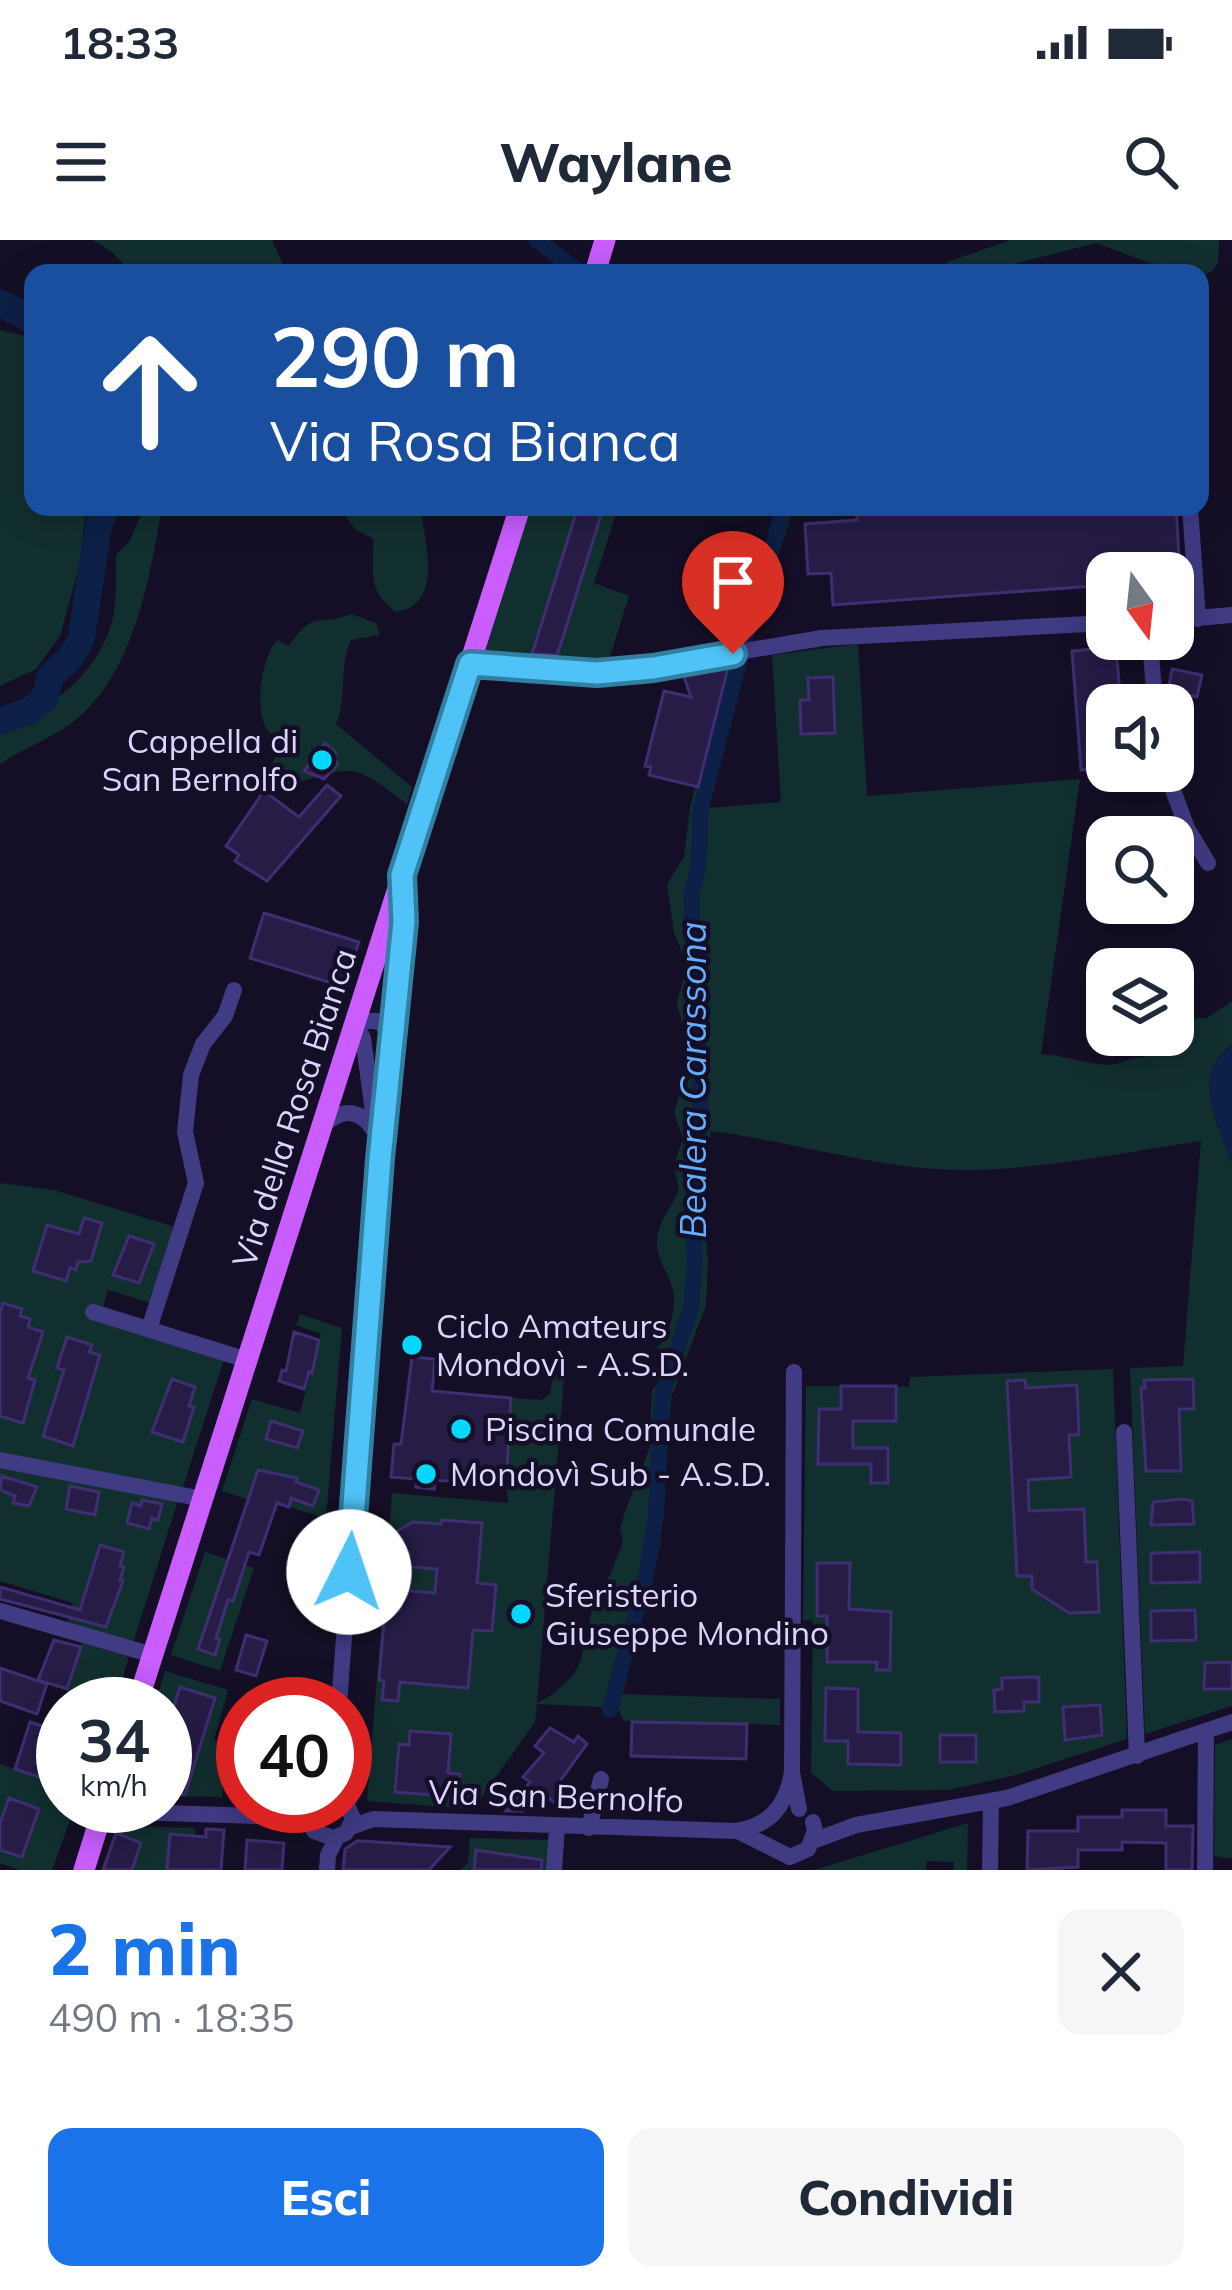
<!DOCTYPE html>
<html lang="it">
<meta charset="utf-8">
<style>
:root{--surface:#fff;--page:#f6f6f7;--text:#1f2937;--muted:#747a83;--accent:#1a73e8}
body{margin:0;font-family:Mulish,sans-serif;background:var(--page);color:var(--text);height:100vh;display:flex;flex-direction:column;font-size:45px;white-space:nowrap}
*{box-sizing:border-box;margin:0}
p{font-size:39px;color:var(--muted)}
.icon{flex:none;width:66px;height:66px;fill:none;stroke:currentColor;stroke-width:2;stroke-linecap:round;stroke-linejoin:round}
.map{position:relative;height:1630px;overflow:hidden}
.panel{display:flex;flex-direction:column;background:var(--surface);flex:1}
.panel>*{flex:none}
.hud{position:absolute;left:24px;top:24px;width:1185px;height:252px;border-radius:24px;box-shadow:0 6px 30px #0003;background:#1a4fa0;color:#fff;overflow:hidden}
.needle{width:78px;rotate:165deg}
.tools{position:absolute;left:1086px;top:312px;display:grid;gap:24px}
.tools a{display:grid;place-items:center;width:108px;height:108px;border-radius:24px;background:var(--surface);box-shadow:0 6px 30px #0003;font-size:60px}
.speed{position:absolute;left:36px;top:1437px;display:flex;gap:24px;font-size:60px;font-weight:700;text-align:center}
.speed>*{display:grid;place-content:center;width:156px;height:156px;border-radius:50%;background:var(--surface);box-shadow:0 6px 30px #0003;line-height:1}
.speed small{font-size:30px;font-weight:400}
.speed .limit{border:18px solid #d22;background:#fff;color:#111}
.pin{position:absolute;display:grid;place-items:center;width:102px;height:102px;color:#fff;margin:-123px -51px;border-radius:50% 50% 50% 0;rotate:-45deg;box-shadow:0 0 12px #0007}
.pin .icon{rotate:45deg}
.me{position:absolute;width:132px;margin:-66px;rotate:4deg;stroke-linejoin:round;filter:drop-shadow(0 0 9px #0008)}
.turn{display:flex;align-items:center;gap:42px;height:252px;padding:0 48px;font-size:54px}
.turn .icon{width:156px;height:156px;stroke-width:2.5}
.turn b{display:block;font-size:84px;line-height:102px}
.round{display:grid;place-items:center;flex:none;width:126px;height:126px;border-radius:24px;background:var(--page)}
.headline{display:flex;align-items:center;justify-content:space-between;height:204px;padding:0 48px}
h1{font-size:72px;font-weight:800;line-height:90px;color:var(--accent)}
.action{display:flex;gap:24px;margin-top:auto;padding:24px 48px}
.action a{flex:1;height:138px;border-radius:24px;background:var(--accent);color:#fff;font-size:48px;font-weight:800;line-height:138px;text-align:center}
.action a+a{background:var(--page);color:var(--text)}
.status{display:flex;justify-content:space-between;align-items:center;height:84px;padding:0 60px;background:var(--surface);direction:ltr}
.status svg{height:33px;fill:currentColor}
header{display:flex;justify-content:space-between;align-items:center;height:156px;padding:0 48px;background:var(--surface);font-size:54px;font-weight:800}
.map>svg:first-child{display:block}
.green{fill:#122f30}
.water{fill:#0d2047}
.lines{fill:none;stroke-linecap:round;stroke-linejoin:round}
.canal{stroke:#0d2047;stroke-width:16}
.river{stroke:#0d2047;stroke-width:27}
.building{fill:#261c46;stroke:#3f2e72;stroke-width:3}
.minor{stroke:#413b84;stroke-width:16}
.major{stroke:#c95dfd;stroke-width:21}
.route-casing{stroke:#337fa1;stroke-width:30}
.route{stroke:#4fc3f7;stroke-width:21}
.poi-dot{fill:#03d7fc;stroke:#140f26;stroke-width:4.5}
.labels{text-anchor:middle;stroke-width:9;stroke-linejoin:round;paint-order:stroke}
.poi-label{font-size:33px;fill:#dbd5fe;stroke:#140f26;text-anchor:start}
.street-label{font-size:33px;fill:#dbd5fe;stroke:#140f26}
.water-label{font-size:36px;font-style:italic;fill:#64affd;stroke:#140f26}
</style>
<div class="status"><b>18:33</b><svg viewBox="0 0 49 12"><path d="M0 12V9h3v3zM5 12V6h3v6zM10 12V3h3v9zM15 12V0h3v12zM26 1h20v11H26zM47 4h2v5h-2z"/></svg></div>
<header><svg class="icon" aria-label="menu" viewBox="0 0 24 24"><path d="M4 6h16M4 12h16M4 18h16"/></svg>Waylane<svg class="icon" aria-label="search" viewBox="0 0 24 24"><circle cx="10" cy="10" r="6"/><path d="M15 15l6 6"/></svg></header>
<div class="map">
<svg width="1232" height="1630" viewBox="0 0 1232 1630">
<rect width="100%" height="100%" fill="#140f26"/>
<path class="green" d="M93,0H272L287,33H132L112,12Z
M1011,0H1219L1218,22L1212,31L1200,38V33L1153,24L1096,3L978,33H948L947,22Z
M0,90L33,98V267H86L80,323L60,396L36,429L0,446Z
M144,267H162C149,341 133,442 66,487C44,501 21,510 0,524V490C51,470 104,430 114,372C117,354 115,333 116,315L130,301Z
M339,267H421C424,303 445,363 396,372C365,348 375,333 373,299L355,289Z
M530,267H618L594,343L629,356L607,426L482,418Z
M778,267H794L750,401L735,404Z
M351,374L376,383L380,395L351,400C338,428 348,457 336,484L412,547L407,564C351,521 355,526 289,545L269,531L283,502C277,498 271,495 267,489C254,471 261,415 278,400L289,406C316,367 318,388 351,374Z
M858,404L867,556L1080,539L1041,814C1064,815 1085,824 1108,825C1119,825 1126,819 1136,818C1164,814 1174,807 1183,779L1207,778L1232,761V804C1189,836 1218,882 1232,924V1466L1145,1494L1130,1128L1183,1126L1201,901C1125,912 1046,929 969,930C882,931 797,902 711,891L703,965L708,1021L706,1065L671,1158L660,1306L619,1454L780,1459V1485L624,1481L618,1468L537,1464L535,1482L473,1569L367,1561L392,1253L508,1263L505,1230L511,1158L541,1160L550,1154L555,1124L565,1126L537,1463L552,1455L574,1434L581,1420L595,1356L610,1335L623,1302L620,1289L625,1272L650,1207L652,1150L662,1139L664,1126L657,1108C670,1096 678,1063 672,1047C667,1031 657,1020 657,1002C658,980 672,968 679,950L674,925L683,898L674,873L688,827V807L677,763L687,725L674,692L667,644L684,617L690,568L729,423L744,420L708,568L781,562L772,415Z
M0,943L54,950L175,987L151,1063L108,1050L99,1080L224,1119L182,1250L0,1215Z
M300,1074L342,1088L326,1278L289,1267L297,1239L280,1233L278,1236L258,1230L249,1260L222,1251L252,1159L300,1173L321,1094L296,1085Z
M1113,1129L1127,1499L1012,1536L948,1550L833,1551L811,1533L813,1381L803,1380L806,1146L909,1147L910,1137Z
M0,1225L178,1260L133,1403L67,1384L73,1363L0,1341Z
M205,1312L254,1328L220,1431L171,1415Z
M82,1403L129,1417L114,1464H63V1566H75L52,1630H20L0,1623V1610L22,1617L39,1569L10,1559L0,1584V1524L39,1537Z
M165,1431L228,1450L214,1500L243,1502V1526L223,1525L222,1557L165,1556V1464H155Z
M1232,1499V1619L1214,1616L1215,1505Z
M968,1583L967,1630H954V1622L927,1621L925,1630H814Z
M134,1586L195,1588V1596L167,1630H132L131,1598L116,1593Z
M470,1598L548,1600L547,1630H460L468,1623Z"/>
<path class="water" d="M1232,804V924C1218,883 1189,836 1232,804Z"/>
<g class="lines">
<path class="canal" d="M536,0L573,27
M743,405L784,267
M610,1470L647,1331L656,1275L662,1156L691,1067L695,1022L692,967L701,878L691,654L698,630L701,568L739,422"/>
<path class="river" d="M0,63L33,80
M0,481L30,471L45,458L50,437L70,418L81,400L99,283L107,267"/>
</g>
<path class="building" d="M578,267L602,272L564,394L557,415L532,414Z
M856,267H1176L1180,333H1107V345L833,365L831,333L808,334L805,284L857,280Z
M1116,407L1121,465H1107V528L1081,530L1072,411Z
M728,427L698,547L649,535L651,527L645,526L664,451L691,457L683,434Z
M1172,429L1202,435L1197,457L1168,451Z
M833,437L835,493L801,494L800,460H809L808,438Z
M325,503L336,513L332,518L338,524L324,539L304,531Z
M327,545L341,556L267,641L235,621L239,615L226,606L264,551L299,577Z
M264,673L359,702L344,747L250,718Z
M84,978L102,983L91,1021L78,1022L76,1030L70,1028L66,1041L33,1031L47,985L79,994Z
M129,996L154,1004L139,1043L113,1035Z
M3,1063L22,1069L20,1076L30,1079L28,1087L43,1092L28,1138L35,1140L23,1183L0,1176V1074Z
M294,1092L319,1100L312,1133L309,1132L304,1149L279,1141L282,1130L286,1131Z
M67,1097L92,1105L89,1112L100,1115L73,1206L43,1196L64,1130L57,1128Z
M412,1117L435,1119L432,1151L511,1158L506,1246L435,1240L434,1249L416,1247L417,1239L391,1237L394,1204H401Z
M172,1139L195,1147L189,1166L194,1167L183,1202L152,1192Z
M1193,1139L1194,1169H1179L1181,1231H1146L1141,1148H1145L1144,1140Z
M1025,1140L1026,1148L1077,1145L1079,1195H1069L1071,1237L1028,1240L1029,1271L1084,1269L1086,1322H1097L1099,1372L1069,1373L1032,1349V1336H1017L1007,1141Z
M841,1146H896V1181H853V1208H888V1243H871V1224H818L819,1169H841Z
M271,1181L303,1191L297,1208L266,1199Z
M258,1230L297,1238L296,1242L319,1250L313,1266L291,1258L289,1267L277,1263L259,1315L249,1312L233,1361L228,1360L216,1398L220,1399L215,1415L198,1409Z
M2,1236L37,1247L29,1266L13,1263L15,1256L0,1250Z
M70,1246L99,1252L95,1275L66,1269Z
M1183,1259L1192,1261L1194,1284L1151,1285L1153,1262Z
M142,1260L162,1264L158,1280L152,1278L149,1289L127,1283L132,1263L141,1266Z
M442,1280L482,1283L477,1343L496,1345L492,1391L473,1390L468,1448L400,1442L398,1461L382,1460L384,1441L379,1440L387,1349L435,1353L437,1329L390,1325L392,1294L413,1282L441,1284Z
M100,1305L124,1312L120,1326L124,1327L120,1340L123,1341L106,1387L0,1359V1347L80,1370Z
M1200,1312V1342L1151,1343V1313Z
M817,1323H850L849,1369L891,1372L890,1430H876L877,1422H827V1376H817Z
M1195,1370L1196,1400L1151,1401V1371Z
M246,1395L267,1401L256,1436L236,1430Z
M54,1400L81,1407L67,1449L38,1440Z
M1232,1422V1449H1204L1205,1423Z
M0,1428L47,1444L37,1474L0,1461Z
M1039,1437V1462H1024V1471L995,1472L994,1450L1002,1449V1438Z
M180,1447L215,1458L185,1555L165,1549V1495Z
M826,1448L858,1449V1492L901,1493V1525L848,1524V1501H825Z
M1100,1465L1102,1495L1065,1500L1063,1467Z
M30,1482L55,1490L39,1537L15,1529Z
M632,1482L747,1484L746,1519L631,1516Z
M550,1488L574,1502L578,1496L587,1504L560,1541L576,1555L561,1568L540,1551L523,1571H506L530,1542L523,1537L544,1513L535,1506Z
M410,1491L451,1494L448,1533L460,1534L458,1557L395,1552L399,1504L409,1505Z
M940,1495H976V1522H940Z
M9,1558L39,1569L22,1617L0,1610V1584Z
M1122,1570H1166V1586H1193L1192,1630H1166V1603L1122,1602V1610H1078V1627L1027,1630L1028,1591H1078V1577H1122Z
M206,1589L224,1590L221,1630H167L170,1594L206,1597Z
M116,1593L141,1603L132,1630H103Z
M247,1600L284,1603L282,1630H245Z
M357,1601H362L450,1607L429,1630H343L345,1609Z
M476,1610L542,1620L541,1630H474Z"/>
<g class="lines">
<path class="minor" d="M1190,267L1198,379
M1173,380L1232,375
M1150,399L1155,465
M470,424L625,431L822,398L1107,383
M1166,531L1187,588L1208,623
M356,781H378L388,790L391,803
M355,783L363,798L376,894
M323,886C342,867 361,869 375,892
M93,1072L247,1120
M149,1089L196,943L185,892L191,835L203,804L225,776L234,750
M794,1132L792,1532L799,1569
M1124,1192L1137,1516
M0,1220L203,1259
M0,1371L153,1415
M339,1464L380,919L404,681L403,642
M311,1566L309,1578L314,1591L333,1598L346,1593L353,1579L345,1559
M103,1571L290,1577L311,1585
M351,1587L373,1579L736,1591C771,1585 786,1566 792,1532
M589,1588L601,1539
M740,1592L790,1617L808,1609L815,1591L813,1582
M813,1601L856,1585L1007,1558L1232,1482
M327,1630L328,1615L337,1597
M554,1630L557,1587
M990,1630L991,1562
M1205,1630L1206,1491"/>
<path class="major" d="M595,33L605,0
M137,1464L520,267
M84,1630L104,1566"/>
</g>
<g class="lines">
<g class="route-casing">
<path id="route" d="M349,1332L380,919L404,682L402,635L470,424L597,433L653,428L733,414"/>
</g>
<use href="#route" class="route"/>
</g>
<g class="poi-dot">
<circle cx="322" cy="520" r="12"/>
<circle cx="412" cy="1105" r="12"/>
<circle cx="461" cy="1189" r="12"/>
<circle cx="426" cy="1234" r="12"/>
<circle cx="521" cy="1374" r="12"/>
</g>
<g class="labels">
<g class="poi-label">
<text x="298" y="513" text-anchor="end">Cappella di<tspan x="298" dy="38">San Bernolfo</tspan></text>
<text x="436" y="1098">Ciclo Amateurs<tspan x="436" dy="38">Mondovì - A.S.D.</tspan></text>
<text x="485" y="1201">Piscina Comunale</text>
<text x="450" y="1246">Mondovì Sub - A.S.D.</text>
<text x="545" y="1367">Sferisterio<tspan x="545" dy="38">Giuseppe Mondino</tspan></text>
</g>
<g class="street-label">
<text transform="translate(294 868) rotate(-72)" y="12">Via della Rosa Bianca</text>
<text transform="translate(556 1556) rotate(2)" y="12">Via San Bernolfo</text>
</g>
<g class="water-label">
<text transform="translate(693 840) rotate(-90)" y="13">Bealera Carassona</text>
</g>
</g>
</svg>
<div class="tools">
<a><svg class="needle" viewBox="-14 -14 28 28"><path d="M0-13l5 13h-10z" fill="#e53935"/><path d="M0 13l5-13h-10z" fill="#747a83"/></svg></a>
<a><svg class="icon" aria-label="sound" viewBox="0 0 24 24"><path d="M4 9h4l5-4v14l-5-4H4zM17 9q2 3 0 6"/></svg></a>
<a><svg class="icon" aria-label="search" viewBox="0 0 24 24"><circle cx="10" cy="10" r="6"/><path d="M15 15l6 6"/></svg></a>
<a><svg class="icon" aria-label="layers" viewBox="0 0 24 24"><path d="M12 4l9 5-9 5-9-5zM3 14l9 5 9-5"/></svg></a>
</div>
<div class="speed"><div>34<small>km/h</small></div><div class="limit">40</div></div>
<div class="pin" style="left:733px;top:414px;background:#d93025"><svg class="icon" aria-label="arrive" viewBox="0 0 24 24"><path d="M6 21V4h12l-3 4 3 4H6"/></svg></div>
<svg class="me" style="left:349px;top:1332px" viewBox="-20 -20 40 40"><circle r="19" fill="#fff"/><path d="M0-13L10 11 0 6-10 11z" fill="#4fc3f7"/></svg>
<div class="hud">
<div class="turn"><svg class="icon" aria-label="ahead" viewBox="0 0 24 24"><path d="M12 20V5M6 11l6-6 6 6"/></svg><div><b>290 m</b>Via Rosa Bianca</div></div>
</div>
</div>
<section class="panel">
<div class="headline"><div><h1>2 min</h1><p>490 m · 18:35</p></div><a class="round"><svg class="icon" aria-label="close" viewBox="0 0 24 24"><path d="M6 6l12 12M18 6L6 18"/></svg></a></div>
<div class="action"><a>Esci</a><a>Condividi</a></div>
</section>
